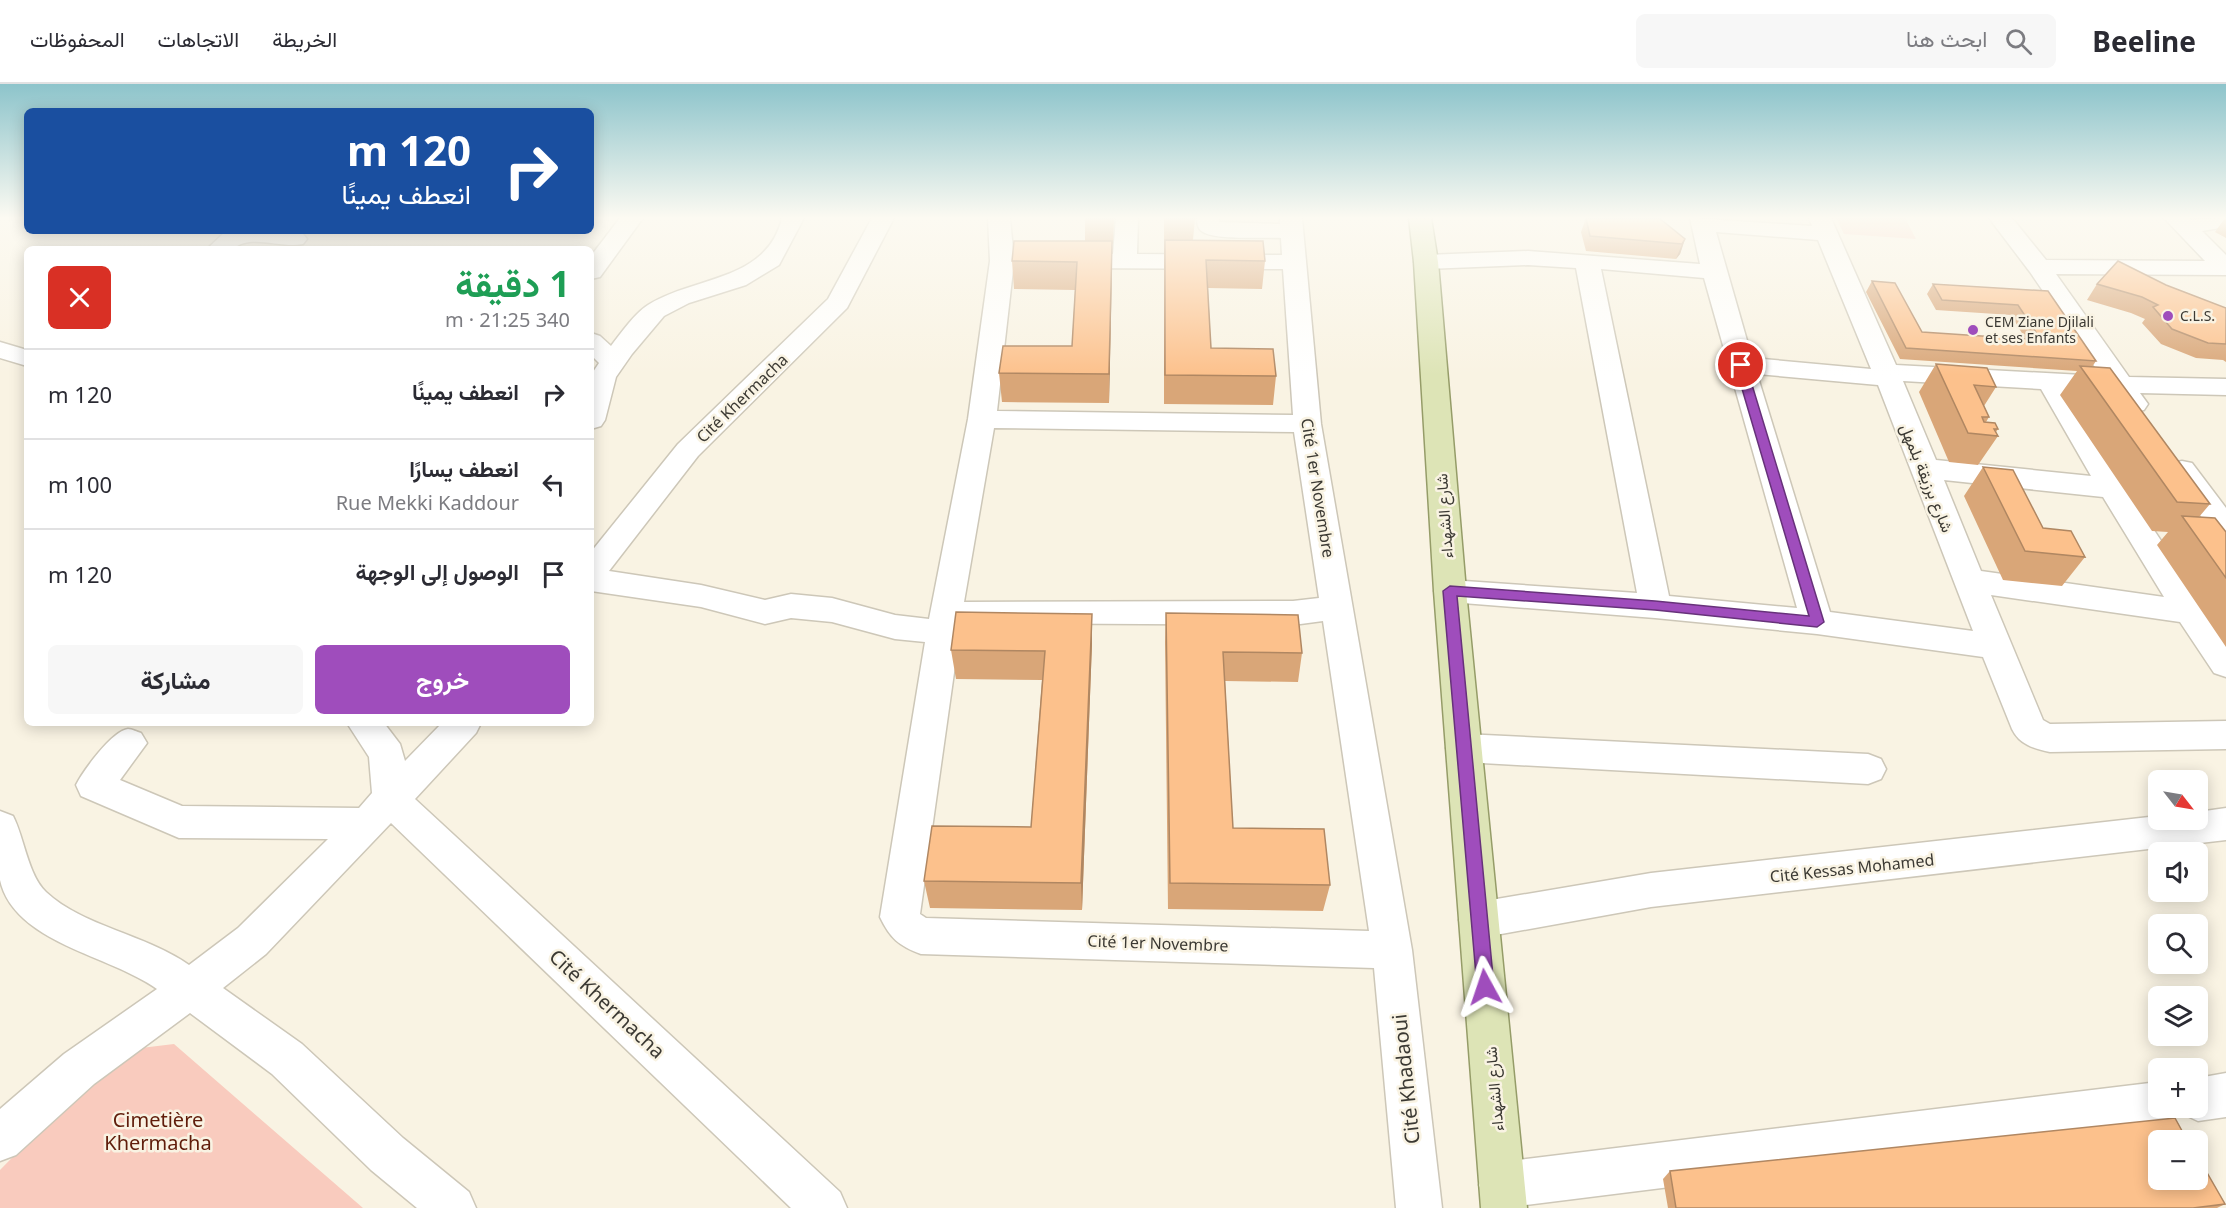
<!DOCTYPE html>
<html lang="ar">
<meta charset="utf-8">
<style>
:root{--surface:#fff;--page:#f7f7f7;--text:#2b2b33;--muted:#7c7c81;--line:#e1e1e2;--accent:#9f4dbc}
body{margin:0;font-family:"Noto Sans",Vazirmatn,sans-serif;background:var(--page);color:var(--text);direction:rtl;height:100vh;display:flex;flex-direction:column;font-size:22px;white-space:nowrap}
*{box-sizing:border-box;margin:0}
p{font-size:20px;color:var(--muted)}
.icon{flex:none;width:33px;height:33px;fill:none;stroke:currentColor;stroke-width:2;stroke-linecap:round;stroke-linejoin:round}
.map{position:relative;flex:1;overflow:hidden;direction:ltr}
.side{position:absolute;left:24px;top:162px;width:570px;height:480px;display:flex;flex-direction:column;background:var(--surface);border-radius:9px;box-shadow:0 3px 15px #0003;direction:rtl}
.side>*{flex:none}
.top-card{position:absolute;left:24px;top:24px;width:570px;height:126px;border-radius:9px;box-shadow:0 3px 15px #0003;direction:rtl;background:#1a4fa0;color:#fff;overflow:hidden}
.needle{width:39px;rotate:121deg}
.fabs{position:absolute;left:2148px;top:686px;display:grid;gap:12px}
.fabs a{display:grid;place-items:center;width:60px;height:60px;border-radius:9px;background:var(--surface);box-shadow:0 3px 15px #0003;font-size:30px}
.pin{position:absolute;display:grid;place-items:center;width:51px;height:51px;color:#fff;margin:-26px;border:3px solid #fff;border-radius:50%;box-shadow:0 2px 6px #0007}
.me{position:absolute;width:66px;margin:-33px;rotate:355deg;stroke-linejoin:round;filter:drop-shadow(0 0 4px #0008)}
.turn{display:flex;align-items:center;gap:21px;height:126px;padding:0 24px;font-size:27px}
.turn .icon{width:78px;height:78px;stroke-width:2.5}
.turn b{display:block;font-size:42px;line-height:51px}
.round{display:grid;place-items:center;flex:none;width:63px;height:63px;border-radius:9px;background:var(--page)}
.summary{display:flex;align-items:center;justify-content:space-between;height:102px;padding:0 24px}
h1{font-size:36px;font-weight:700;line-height:45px;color:#1e9e55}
.action{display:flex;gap:12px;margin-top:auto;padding:12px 24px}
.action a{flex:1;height:69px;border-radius:9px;background:var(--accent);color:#fff;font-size:24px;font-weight:700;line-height:69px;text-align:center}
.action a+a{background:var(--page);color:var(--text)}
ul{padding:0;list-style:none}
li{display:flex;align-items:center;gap:18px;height:90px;padding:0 24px;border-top:2px solid var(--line)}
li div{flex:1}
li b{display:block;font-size:22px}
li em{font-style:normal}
header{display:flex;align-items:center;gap:36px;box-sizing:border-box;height:84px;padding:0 30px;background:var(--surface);border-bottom:2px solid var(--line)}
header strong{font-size:28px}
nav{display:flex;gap:33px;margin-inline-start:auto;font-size:21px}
.search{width:420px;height:54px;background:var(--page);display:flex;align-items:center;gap:15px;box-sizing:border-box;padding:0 21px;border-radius:9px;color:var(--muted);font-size:22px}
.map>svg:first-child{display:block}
.green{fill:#f9cbbe}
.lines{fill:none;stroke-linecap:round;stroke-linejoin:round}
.minor-casing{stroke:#cdc7b8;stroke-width:3}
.major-casing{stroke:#959c68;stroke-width:3}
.minor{fill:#fff;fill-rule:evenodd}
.major{fill:#dde4b6;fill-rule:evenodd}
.wall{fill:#d9a678}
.shaded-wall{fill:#b08762}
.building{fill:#fcc18c;stroke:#b08762;stroke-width:1.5}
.route{fill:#9f4dbc;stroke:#67327a;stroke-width:1.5}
.poi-dot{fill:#9f4dbc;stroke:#f9f3e3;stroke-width:2}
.labels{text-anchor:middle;stroke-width:5;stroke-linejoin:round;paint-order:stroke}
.far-poi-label{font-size:14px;fill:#3b3933;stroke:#f9f3e3;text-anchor:start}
.street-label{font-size:16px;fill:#3b3933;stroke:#f9f3e3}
.near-street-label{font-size:20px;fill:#3b3933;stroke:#f9f3e3}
.near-park-label{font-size:20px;fill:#601d0b;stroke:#f9f3e3}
</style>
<header>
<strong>Beeline</strong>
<div class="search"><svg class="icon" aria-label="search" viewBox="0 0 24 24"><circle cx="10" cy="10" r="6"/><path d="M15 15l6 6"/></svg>ابحث هنا</div>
<nav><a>الخريطة</a><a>الاتجاهات</a><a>المحفوظات</a></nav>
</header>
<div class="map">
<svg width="2226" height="1124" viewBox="0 0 2226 1124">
<rect width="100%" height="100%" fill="#f9f3e3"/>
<path class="green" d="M1836,134H1905L1916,155L1844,150Z
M174,960L363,1124H0V1086L68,1017L141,964Z"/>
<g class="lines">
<g class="minor-casing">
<path id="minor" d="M620,134H643L600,193L591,195V172Z
M782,134H804L779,181L746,201L689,219L664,232L632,270L616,293L605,336L601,342L591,345V291L599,279L591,271V249L600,252L611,262C621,249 635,229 648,221C694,192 767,198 782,134Z
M872,134H894L847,224L698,372L609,487L701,501L765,516L791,510L832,514L895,531L929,535L968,335L990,177L988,134H1010L1014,177L997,327L1293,331L1283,185L1066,184L1058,182L1054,177L1058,172L1066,170H1113L1116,134H1138L1137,170L1282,171L1281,154C1264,153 1219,156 1205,149C1198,146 1197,141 1197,134H1219V138L1280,140V134H1302L1321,340L1412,866L1442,1124H1396L1374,884L921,870C899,862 890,854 880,833L925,558L895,555L832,538L791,534L765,540L701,523L591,507V468L678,360L828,215ZM994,344L1294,348L1319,514L1293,517L964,518ZM1323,537L1369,847L926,834L920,830L961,539L1293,541Z
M1690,134L1812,142L1809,134H1831L1896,281L2101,292L2030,188L1989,134H2012L2046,176L2205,177L2164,134H2188L2190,136L2226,134V143L2202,147L2226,171V191L2056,190L2129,293L2226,295V311L2140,309L2148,320L2144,326L2134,328L2124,326L2113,309L2069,306L2146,434L2226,555V593L2214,589L2180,538L1991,511L2043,636L2050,640L2226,637V665L2050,668C2033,664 2020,661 2012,645L1983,573L1817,550L1655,534L1450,518L1439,515L1434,507L1439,499L1450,496L1637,509L1576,184L1528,181L1426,185L1418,183L1414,178L1418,173L1426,171L1528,167L1700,180ZM1716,148L1818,156L1871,285L1752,274ZM1601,185L1704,194L1797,524L1669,512ZM1757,290L1878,301L1973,547L1830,528ZM1903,297L2041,305L2091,392L1936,376ZM1944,396L2103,413L2164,513L1981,487Z
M226,147L295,148L303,150L307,155L303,160C281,165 251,149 233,165H207Z
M0,258L27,266V282L0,274Z
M2182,377L2192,379L2226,424V455L2215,452L2168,386L2172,379Z
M347,639H384L400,660L405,677L442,639H481L476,649L415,715L840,1108L847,1124H791L391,739L266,870L223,904L302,960L403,1054L469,1108L476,1124H417L371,1086L272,990L190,929L94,1000L16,1071L0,1077V1025L64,970L157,905C110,871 14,859 0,796C0,779 0,746 0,727L13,732C24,753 28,791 46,808C82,842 147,851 189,881L238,844L328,755L179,754L81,712L76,701C83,687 112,647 128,645C132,645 137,648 141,649L147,659L120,696L182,722L359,724L372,709L369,673Z
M1464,650L1868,670L1881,675L1886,685L1881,695L1868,700L1464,678L1451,674L1446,664L1451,654Z
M2226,724V756L1651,823L1479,854L1465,848L1459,836L1465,824L1479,818L1651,789L2158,732V735H2198V728Z
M2226,989V1033L2198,1037L2183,1030L2179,1023H2198V994Z
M2158,998V1023H2179L2174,1035L2158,1042L1502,1124L1486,1117L1479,1101L1486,1085L1502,1078Z"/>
</g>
<g class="major-casing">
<path id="major" d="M1409,134H1431L1438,178L1466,507L1527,1124H1481L1434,507L1414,178Z"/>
</g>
<use href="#minor" class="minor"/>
<use href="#major" class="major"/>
</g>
<path class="wall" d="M1085,134H1114L1113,160H1112L1109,319L1002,318L999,289L1072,262L1075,206L1014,205L1012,177L1085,157Z
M1164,134H1195L1193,156L1265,177L1262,205L1208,204L1211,264L1276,292L1273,321L1164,320Z
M1586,134L1685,155L1680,170L1676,175L1586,167L1581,148Z
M2225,134H2226V154L2215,148Z
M1872,197L1922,248L2026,256L2011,231L1936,226L1927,210L1933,200L2048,207L2096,277L2092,283L2210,420L2199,433L2226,448V563L2157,461L2168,448L2152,447L2060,311L2077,287L1900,275L1866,208Z
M2097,200L2166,201L2226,224V278L2223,276L2196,274L2161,260L2142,239L2145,235L2131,229L2087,216Z
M1936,280L1996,303L1984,322L1989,333L1986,338L1998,345L1996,348L1998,352L1978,381L1949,378L1919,308Z
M1983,383L2043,444L2085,473L2062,502L2003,496L1964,412Z
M1166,529L1302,569L1298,598L1225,597L1233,744L1330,801L1323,827L1168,825L1165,558Z
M1092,559L1082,826L930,824L924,797L1031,743L1042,596L956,595L951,566Z
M1670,1087L2225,1120L2217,1124H1668L1663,1095Z"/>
<path class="shaded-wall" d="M1685,155L1680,170L1676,175L1682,160Z
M1112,157V185L1109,319V290Z
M1092,530V559L1082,826L1081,799Z"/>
<path class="building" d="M1586,134H1659L1685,155L1682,160L1590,152Z
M1165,156L1263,157L1265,177L1206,176L1211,264L1273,265L1276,292L1165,291Z
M1014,157H1112L1109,290L999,289L1003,262H1072L1077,178L1012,177Z
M2118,177L2166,201L2226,224V260L2208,259L2172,245L2153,223L2158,221L2142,213L2097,200Z
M1872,197L1895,199L1922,248L2041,256L2018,221L1942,216L1933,200L2048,207L2096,277L1906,264Z
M1936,280L1987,284L1996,303L1974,301L1989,333H1982L1984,338L1995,339L1998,345H1994L1998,352L1968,349Z
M2080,282L2110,284L2210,420L2177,418Z
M1983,383L2013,386L2043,444L2071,447L2085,473L2025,467Z
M2182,432L2215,434L2226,448V494Z
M956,528L1092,530L1081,799L924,797L932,742L1031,743L1045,567L951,566Z
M1166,529L1298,531L1302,569L1223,568L1233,744L1324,745L1330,801L1170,799Z
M2175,1034L2187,1056H2158V1095H2198V1073L2225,1120L2193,1124H1676L1670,1087Z"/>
<linearGradient id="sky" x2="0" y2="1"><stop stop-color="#8dc4cb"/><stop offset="0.46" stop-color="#fcfaf2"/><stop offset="1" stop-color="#fcfaf2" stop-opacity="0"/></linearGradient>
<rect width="2226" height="291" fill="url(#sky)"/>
<path class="route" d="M1741,277L1746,281L1824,538L1817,543L1655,526L1457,512L1494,903L1491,908L1485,911L1479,908L1477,903L1443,507L1450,502L1655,517L1809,532L1735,281Z"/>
<g class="poi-dot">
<circle cx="2168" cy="232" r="6"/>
<circle cx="1973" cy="246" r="6"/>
</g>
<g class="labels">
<g class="far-poi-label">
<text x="2180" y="237">C.L.S.</text>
<text x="1985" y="243">CEM Ziane Djilali<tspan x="1985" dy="16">et ses Enfants</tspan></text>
</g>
<g class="street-label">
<text transform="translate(742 314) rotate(-44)" y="6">Cité Khermacha</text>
<text transform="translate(1927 394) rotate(68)" y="6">شارع برزيقة بلمهل</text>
<text transform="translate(1318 404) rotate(81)" y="6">Cité 1er Novembre</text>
<text transform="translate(1444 432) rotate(-94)" y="6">شارع الشهداء</text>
<text transform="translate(1852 784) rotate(-6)" y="6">Cité Kessas Mohamed</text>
<text transform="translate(1158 859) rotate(2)" y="6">Cité 1er Novembre</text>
<text transform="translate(1494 1005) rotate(-95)" y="6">شارع الشهداء</text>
</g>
<g class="near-street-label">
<text transform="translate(607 920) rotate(43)" y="7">Cité Khermacha</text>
<text transform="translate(1406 995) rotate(-96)" y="7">Cité Khadaoui</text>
</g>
<g class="near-park-label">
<text x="158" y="1043">Cimetière<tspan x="158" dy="23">Khermacha</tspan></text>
</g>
</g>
</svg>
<div class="fabs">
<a><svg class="needle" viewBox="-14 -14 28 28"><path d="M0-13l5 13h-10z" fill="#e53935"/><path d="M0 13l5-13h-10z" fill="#7c7c81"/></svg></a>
<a><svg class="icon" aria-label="sound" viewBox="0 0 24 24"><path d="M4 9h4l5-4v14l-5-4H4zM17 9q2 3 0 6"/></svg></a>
<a><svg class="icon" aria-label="search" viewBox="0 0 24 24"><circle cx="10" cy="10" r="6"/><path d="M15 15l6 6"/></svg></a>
<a><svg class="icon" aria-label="layers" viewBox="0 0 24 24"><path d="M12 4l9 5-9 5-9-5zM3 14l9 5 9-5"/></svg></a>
<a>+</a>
<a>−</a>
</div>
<div class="pin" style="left:1741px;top:281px;background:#d93025"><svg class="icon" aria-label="arrive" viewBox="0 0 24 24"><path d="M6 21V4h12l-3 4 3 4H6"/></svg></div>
<svg class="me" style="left:1485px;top:903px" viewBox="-20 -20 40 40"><path d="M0-17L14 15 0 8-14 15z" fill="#9f4dbc" stroke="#fff" stroke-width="4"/></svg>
<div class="top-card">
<div class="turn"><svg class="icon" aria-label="right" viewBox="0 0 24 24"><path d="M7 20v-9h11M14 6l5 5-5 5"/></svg><div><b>120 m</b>انعطف يمينًا</div></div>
</div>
<section class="side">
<div class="summary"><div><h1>1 دقيقة</h1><p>340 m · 21:25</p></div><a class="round" style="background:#d93025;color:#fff"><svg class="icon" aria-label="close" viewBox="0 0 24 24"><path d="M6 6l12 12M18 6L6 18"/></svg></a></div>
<ul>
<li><svg class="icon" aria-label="right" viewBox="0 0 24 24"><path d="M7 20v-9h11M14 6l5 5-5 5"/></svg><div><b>انعطف يمينًا</b></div><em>120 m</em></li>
<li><svg class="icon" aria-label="left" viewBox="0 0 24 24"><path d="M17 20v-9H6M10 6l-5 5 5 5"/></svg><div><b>انعطف يسارًا</b><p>Rue Mekki Kaddour</p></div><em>100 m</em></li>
<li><svg class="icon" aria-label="arrive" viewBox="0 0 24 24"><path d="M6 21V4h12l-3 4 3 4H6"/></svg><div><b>الوصول إلى الوجهة</b></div><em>120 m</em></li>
</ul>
<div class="action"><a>خروج</a><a>مشاركة</a></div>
</section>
</div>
